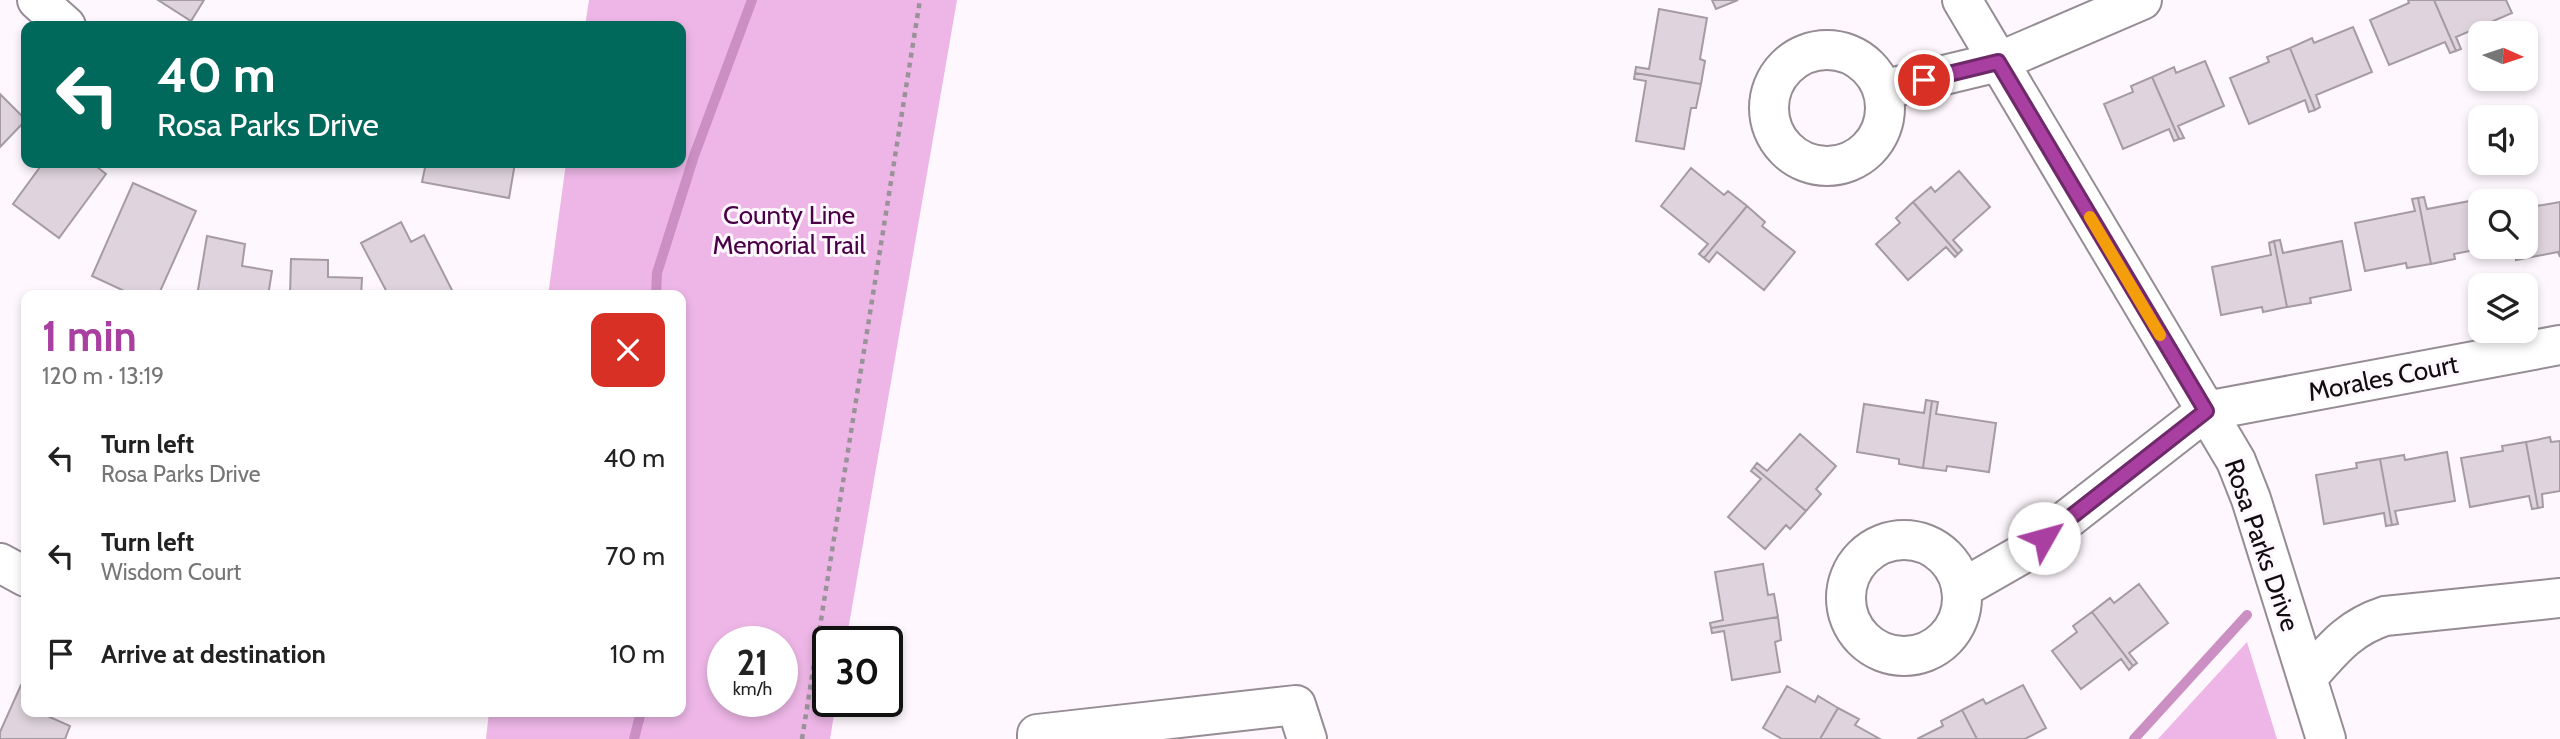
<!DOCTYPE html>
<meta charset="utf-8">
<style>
:root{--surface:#fff;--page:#f2f2f2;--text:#222;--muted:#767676;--accent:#a93fa1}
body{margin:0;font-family:Cabin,sans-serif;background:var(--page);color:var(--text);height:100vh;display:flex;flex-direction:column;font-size:26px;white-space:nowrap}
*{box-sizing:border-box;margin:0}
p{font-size:23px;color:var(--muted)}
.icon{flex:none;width:38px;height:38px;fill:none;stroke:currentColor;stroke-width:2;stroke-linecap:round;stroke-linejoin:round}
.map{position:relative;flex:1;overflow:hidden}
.details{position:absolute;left:21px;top:290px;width:665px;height:427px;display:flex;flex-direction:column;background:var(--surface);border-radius:14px;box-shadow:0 4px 10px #0003}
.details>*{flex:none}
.top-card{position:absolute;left:21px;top:21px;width:665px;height:147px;border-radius:14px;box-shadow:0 4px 10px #0003;background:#00695c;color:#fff;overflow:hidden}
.needle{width:46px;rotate:93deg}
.fabs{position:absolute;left:2468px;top:21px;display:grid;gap:14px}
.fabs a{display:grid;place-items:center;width:70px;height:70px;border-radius:14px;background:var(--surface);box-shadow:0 4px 10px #0003;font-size:35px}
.speed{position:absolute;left:707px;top:626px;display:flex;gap:14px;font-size:35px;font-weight:700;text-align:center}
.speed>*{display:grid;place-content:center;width:91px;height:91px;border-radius:50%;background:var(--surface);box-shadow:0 4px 10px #0003;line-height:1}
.speed small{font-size:18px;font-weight:400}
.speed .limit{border:4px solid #111;border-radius:10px;background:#fff;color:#111}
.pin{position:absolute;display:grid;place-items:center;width:60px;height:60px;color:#fff;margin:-30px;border:4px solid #fff;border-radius:50%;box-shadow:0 2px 7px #0007}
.me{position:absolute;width:77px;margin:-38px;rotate:52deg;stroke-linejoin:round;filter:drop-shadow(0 0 5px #0008)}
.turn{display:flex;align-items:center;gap:24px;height:147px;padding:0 21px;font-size:32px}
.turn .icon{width:91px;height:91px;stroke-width:2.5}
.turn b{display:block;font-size:49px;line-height:60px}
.round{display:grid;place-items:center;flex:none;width:74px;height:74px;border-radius:14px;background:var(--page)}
.head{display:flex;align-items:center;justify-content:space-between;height:119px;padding:0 21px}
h1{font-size:42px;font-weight:800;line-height:52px;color:var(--accent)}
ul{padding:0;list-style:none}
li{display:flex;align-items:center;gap:21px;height:98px;padding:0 21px}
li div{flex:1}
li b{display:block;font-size:26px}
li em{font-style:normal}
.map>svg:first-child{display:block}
.green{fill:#edb6e6;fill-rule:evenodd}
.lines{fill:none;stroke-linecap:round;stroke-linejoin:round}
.stream{stroke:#cb8fc4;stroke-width:10}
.building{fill:#dfd4dd;stroke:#a59ba3;stroke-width:2}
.minor-casing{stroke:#968c94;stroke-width:42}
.path{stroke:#999398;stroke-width:4.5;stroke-dasharray:5 5;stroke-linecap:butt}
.minor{stroke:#fff;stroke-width:38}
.route-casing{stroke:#6e2969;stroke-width:18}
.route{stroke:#a93fa1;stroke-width:12}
.slow{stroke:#f59e0b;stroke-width:12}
.labels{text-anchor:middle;stroke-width:6;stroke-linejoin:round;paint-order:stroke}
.park-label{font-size:26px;fill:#490046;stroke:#fef7fd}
.street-label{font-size:26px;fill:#100d0f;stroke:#fef7fd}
</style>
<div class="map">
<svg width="2560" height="739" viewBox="0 0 2560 739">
<rect width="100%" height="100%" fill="#fef7fd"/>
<path class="green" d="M589,0H957L846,642H828V702H836L830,739H486L489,712H681V296H548L566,163H681V26H585ZM723,642H782V702H723Z
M2247,642L2277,739H2158Z"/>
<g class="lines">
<path class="stream" d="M656,296L657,273L694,156L752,0
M634,739L641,712
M2134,739L2247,615"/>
</g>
<path class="building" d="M158,0H204L191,21Z
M1712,0H1738L1716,9Z
M2408,0H2434L2456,51L2450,53L2445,42L2389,65L2370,20L2409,3Z
M2434,0H2506L2512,13L2456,37L2461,49L2456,51Z
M1659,9L1707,18L1700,59L1705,61L1701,84L1635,73L1636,67L1649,69Z
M2353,27L2372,72L2316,95L2320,107L2315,110L2290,48L2312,38L2314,43Z
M2290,48L2315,110L2309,112L2305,100L2249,124L2230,78L2269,62L2267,57Z
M2205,61L2224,106L2178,126L2184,138L2179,139L2152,77L2174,67L2176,73Z
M1635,73L1701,84L1696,108H1691L1684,149L1636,141L1646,81L1634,79Z
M2152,77L2179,139L2174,141L2169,129L2123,149L2104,104L2133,92L2131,86Z
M0,94L26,120L0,147Z
M43,163H92L106,174L59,238L13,204Z
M426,163H515L509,198L422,182Z
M1691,168L1724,195L1728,191L1747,206L1704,258L1699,254L1708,244L1661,206Z
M1959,171L1990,207L1953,240L1962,250L1958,254L1913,202L1931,187L1935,192Z
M133,183L196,211L158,296H135L92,276Z
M2424,197L2427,209L2486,198L2487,201H2480V247H2490L2454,254L2455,259L2431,264L2418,198Z
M2418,198L2431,264L2407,268L2406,263L2365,271L2355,223L2415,211L2412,199Z
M1913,202L1958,254L1955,257L1946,247L1908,280L1876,244L1900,223L1896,218Z
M2560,202V257L2558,252L2516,260L2514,247H2525V208Z
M1747,206L1765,222L1762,226L1795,252L1764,290L1717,252L1709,262L1704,258Z
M401,222L411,242L424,235L455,296H389L361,243Z
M207,236L245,244L242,266L272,271L268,296H197Z
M2280,240L2283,253L2342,241L2351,290L2310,298L2311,303L2287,307L2274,241Z
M2274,241L2287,307L2263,312L2262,307L2221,315L2212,267L2271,255L2269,243Z
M291,259L328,260V277L362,278L361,296H290Z
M1926,400L1932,401L1923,468L1899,464V459L1857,452L1864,404L1924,413Z
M1932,401L1938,402L1936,414L1996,423L1989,472L1947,466L1946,471L1923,468Z
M1800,434L1836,466L1816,489L1821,494L1806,511L1754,467L1757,463L1767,471Z
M2550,437L2551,442L2560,441V491L2542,494L2543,507L2538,508L2526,442Z
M2526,442L2538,508L2532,509L2529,496L2470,507L2461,458L2503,451L2502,446Z
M2447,452L2455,501L2395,511L2398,524L2392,525L2380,459L2404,455L2405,460Z
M2380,459L2392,525L2386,526L2384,513L2324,524L2316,475L2357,468L2356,463Z
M1754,467L1806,511L1790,529L1786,525L1765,549L1728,517L1761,479L1751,471Z
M1763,564L1768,595L1774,594L1778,617L1711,628L1710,623L1723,620L1715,572Z
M2139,584L2168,623L2129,653L2137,663L2133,666L2092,612L2110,598L2114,603Z
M2092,612L2133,666L2129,670L2121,659L2081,689L2052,651L2077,632L2073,626Z
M1778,617L1781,640L1775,642L1780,672L1732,680L1724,631L1712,633L1711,628Z
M21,685L26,687V712H46L45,715L70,726L65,739H0V732Z
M2023,685L2046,728L2025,739H1977L1962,710L1983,699L1986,704Z
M1787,686L1815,702L1818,696L1838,708L1820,739H1782L1763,728Z
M1838,708L1859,719L1855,725L1880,739H1820Z
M1962,710L1977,739H1917L1943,726L1941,721Z"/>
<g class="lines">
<g class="minor-casing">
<path id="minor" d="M37,0L66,26
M1962,0L2236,461L2251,499L2326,739
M1769 108a58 58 0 1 1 116 0a58 58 0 1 1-116 0Z
M1882,90L1998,62L2142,0
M1846 598a58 58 0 1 1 116 0a58 58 0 1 1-116 0Z
M0,563L26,577
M1961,589L2024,553L2206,411L2560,345
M2307,678C2332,650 2348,628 2385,616L2560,598
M1037,739V734L1296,705L1307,739"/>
</g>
<path class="path" d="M802,739L920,0"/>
<use href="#minor" class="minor"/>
</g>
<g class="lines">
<g class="route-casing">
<path id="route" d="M1924,80L1998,62L2206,411L2044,538"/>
</g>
<use href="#route" class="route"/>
<path class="slow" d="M2090,217L2160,335"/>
</g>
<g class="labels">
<g class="park-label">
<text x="789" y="224">County Line<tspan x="789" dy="30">Memorial Trail</tspan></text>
</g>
<g class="street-label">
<text transform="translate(2383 378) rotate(-11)" y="9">Morales Court</text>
<text transform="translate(2262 545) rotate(71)" y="9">Rosa Parks Drive</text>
</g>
</g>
</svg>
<div class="fabs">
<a><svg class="needle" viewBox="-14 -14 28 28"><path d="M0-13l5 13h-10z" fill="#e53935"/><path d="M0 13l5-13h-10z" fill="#767676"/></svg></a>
<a><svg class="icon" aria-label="sound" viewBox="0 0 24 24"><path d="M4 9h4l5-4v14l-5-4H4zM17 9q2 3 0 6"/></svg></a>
<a><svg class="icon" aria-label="search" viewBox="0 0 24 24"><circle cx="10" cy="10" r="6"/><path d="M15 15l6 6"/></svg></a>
<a><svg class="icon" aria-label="layers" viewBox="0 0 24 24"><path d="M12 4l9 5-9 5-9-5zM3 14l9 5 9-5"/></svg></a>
</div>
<div class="speed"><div>21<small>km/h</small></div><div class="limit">30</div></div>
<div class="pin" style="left:1924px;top:80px;background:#d93025"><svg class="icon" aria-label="arrive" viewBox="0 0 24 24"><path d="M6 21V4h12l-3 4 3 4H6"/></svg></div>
<svg class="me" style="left:2044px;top:538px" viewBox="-20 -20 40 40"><circle r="19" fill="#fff"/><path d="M0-13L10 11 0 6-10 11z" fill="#a93fa1"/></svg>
<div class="top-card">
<div class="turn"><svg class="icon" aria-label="left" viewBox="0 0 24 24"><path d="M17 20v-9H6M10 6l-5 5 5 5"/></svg><div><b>40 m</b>Rosa Parks Drive</div></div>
</div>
<section class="details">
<div class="head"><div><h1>1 min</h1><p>120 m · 13:19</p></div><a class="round" style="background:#d93025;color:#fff"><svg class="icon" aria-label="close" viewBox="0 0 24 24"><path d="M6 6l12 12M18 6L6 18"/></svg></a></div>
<ul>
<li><svg class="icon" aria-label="left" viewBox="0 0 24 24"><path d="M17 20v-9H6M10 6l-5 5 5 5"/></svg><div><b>Turn left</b><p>Rosa Parks Drive</p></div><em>40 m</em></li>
<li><svg class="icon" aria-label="left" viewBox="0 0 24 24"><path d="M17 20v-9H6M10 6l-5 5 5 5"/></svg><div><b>Turn left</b><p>Wisdom Court</p></div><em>70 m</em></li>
<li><svg class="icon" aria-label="arrive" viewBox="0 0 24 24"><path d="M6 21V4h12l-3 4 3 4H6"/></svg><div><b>Arrive at destination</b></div><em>10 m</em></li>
</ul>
</section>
</div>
